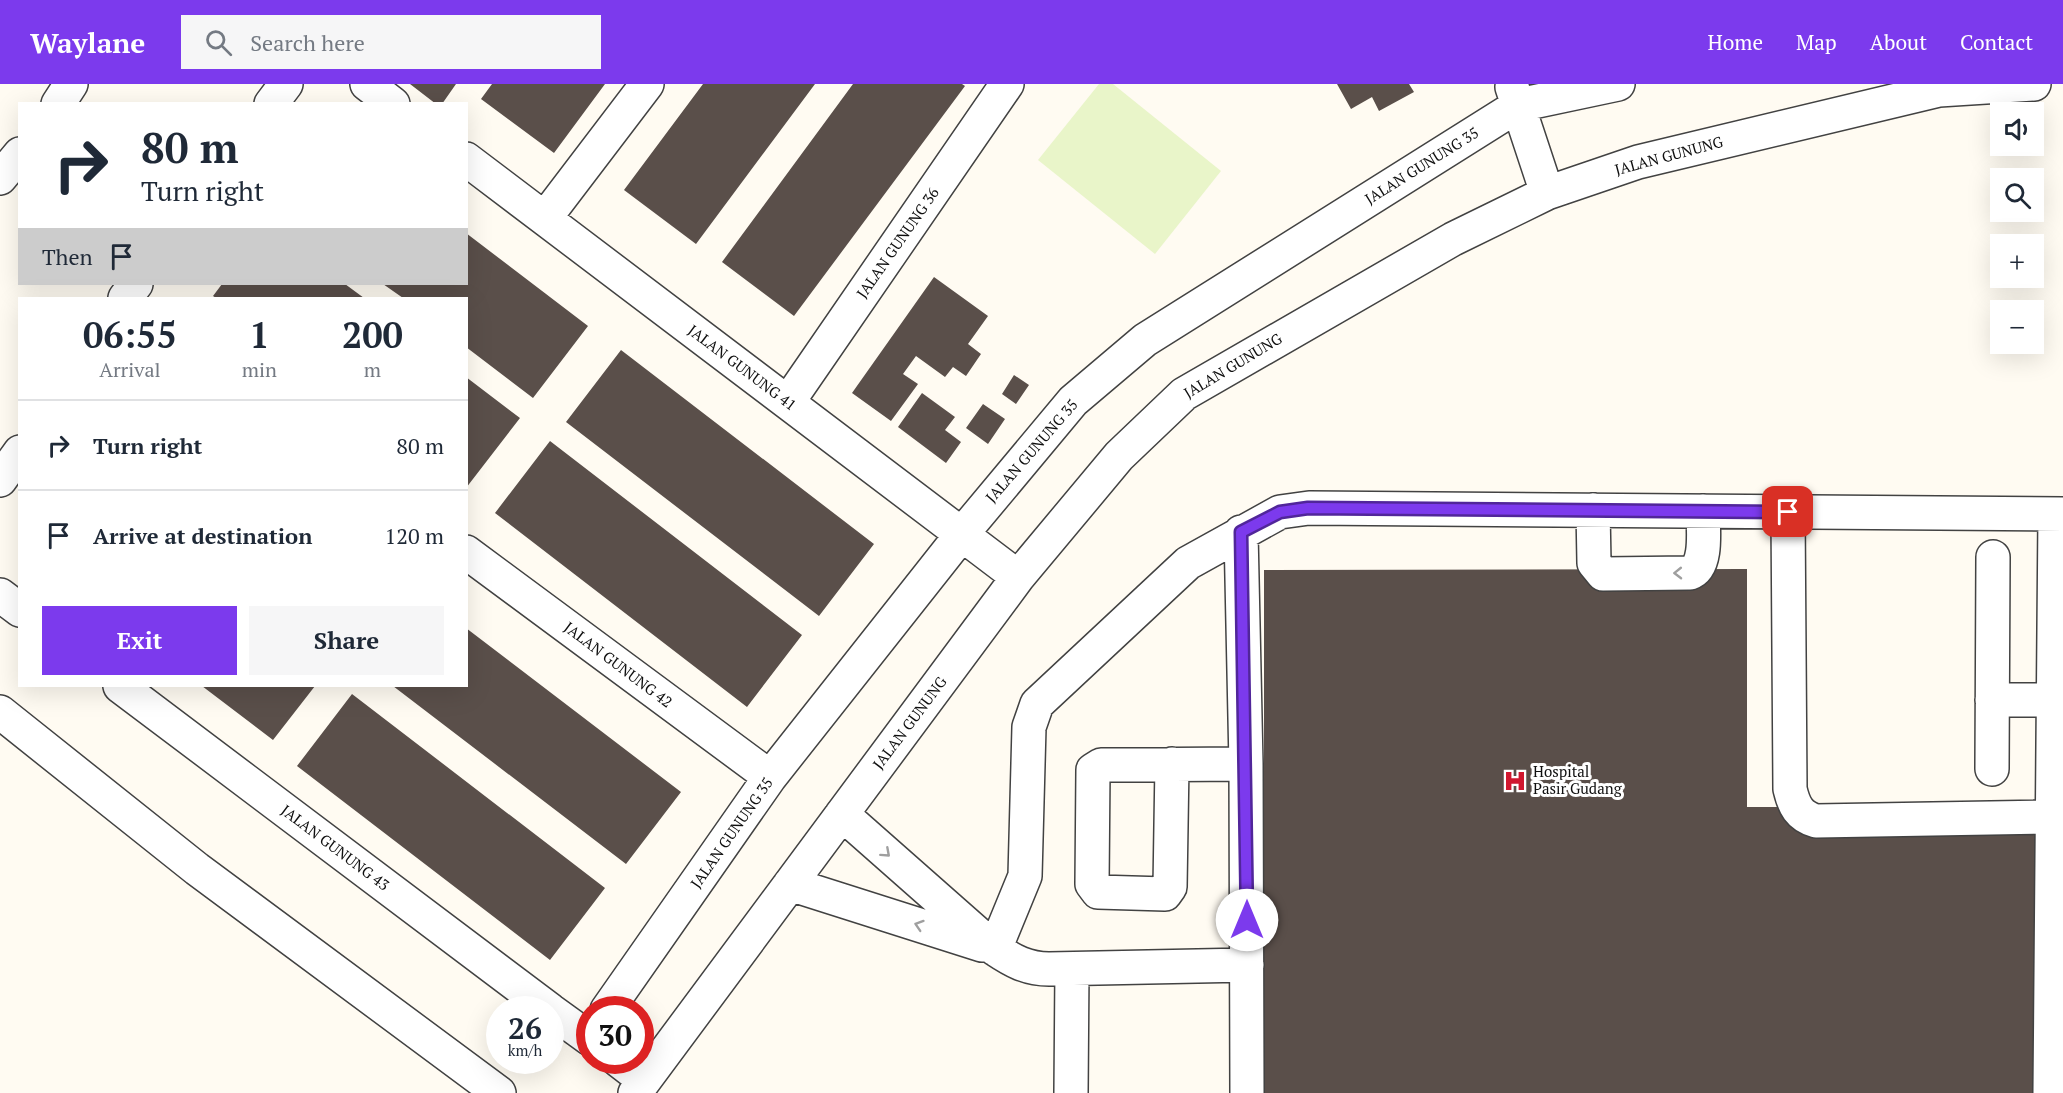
<!DOCTYPE html>
<meta charset="utf-8">
<style>
:root{--surface:#fff;--page:#f6f6f7;--text:#1f2937;--muted:#747a83;--line:#e0e1e3;--accent:#7c3aed}
body{margin:0;font-family:"PT Serif",serif;background:var(--page);color:var(--text);height:100vh;display:flex;flex-direction:column;font-size:22px;white-space:nowrap}
*{box-sizing:border-box;margin:0}
p{font-size:20px;color:var(--muted)}
.icon{flex:none;width:33px;height:33px;fill:none;stroke:currentColor;stroke-width:2;stroke-linecap:round;stroke-linejoin:round}
.map{position:relative;flex:1;overflow:hidden}
.side{position:absolute;left:18px;top:213px;width:450px;height:390px;display:flex;flex-direction:column;background:var(--surface);border-radius:0px;box-shadow:0 6px 24px #0002}
.side>*{flex:none}
.hud{position:absolute;left:18px;top:18px;width:450px;height:183px;border-radius:0px;box-shadow:0 6px 24px #0002;background:#fff;color:var(--text);overflow:hidden}
.tools{position:absolute;left:1990px;top:18px;display:grid;gap:12px}
.tools a{display:grid;place-items:center;width:54px;height:54px;border-radius:0px;background:var(--surface);box-shadow:0 6px 24px #0002;font-size:30px}
.speed{position:absolute;left:486px;top:912px;display:flex;gap:12px;font-size:30px;font-weight:700;text-align:center}
.speed>*{display:grid;place-content:center;width:78px;height:78px;border-radius:50%;background:var(--surface);box-shadow:0 6px 24px #0002;line-height:1}
.speed small{font-size:15px;font-weight:400}
.speed .limit{border:9px solid #d22;background:#fff;color:#111}
.pin{position:absolute;display:grid;place-items:center;width:51px;height:51px;color:#fff;margin:-26px;border-radius:12px;box-shadow:0 3px 9px #0006}
.me{position:absolute;width:66px;margin:-33px;rotate:0deg;stroke-linejoin:round;filter:drop-shadow(0 0 4px #0008)}
.turn{display:flex;align-items:center;gap:21px;height:126px;padding:0 24px;font-size:27px}
.turn .icon{width:78px;height:78px;stroke-width:2.5}
.turn b{display:block;font-size:42px;line-height:51px}
.then{display:flex;align-items:center;height:57px;padding:0 24px;background:#0003;gap:12px;font-size:22px}
.eta{display:flex;justify-content:space-evenly;align-items:center;height:102px;text-align:center}
.eta b{font-size:36px;font-weight:700;line-height:42px}
.cta{display:flex;gap:12px;margin-top:auto;padding:12px 24px}
.cta a{flex:1;height:69px;border-radius:0px;background:var(--accent);color:#fff;font-size:24px;font-weight:700;line-height:69px;text-align:center}
.cta a+a{background:var(--page);color:var(--text)}
ul{padding:0;list-style:none}
li{display:flex;align-items:center;gap:18px;height:90px;padding:0 24px;border-top:2px solid var(--line)}
li div{flex:1}
li b{display:block;font-size:22px}
li em{font-style:normal}
header{display:flex;align-items:center;gap:36px;box-sizing:border-box;height:84px;padding:0 30px;background:var(--accent);color:#fff}
header strong{font-size:28px}
nav{display:flex;gap:33px;margin-inline-start:auto;font-size:21px}
.search{width:420px;height:54px;background:var(--page);display:flex;align-items:center;gap:15px;box-sizing:border-box;padding:0 21px;border-radius:0px;color:var(--muted);font-size:22px}
.map>svg:first-child{display:block}
.pitch{fill:#e9f5c9}
.building{fill:#5a4f4a}
.lines{fill:none;stroke-linecap:round;stroke-linejoin:round}
.minor-casing{stroke:#424242;stroke-width:36}
.minor{stroke:#fff;stroke-width:33}
.oneway{stroke:#9f9f9f}
.route-casing{stroke:#51269a;stroke-width:15}
.route{stroke:#7c3aed;stroke-width:10}
.labels{text-anchor:middle;stroke-width:6;stroke-linejoin:round;paint-order:stroke}
.street-label{font-size:15px;fill:#0f0f0f;stroke:#fff}
.poi-label{font-size:15px;fill:#0f0f0f;stroke:#fff;text-anchor:start}
</style>
<header>
<strong>Waylane</strong>
<div class="search"><svg class="icon" aria-label="search" viewBox="0 0 24 24"><circle cx="10" cy="10" r="6"/><path d="M15 15l6 6"/></svg>Search here</div>
<nav><a>Home</a><a>Map</a><a>About</a><a>Contact</a></nav>
</header>
<div class="map">
<svg width="2063" height="1009" viewBox="0 0 2063 1009">
<rect width="100%" height="100%" fill="#fffbf2"/>
<path class="pitch" d="M1099,0H1113L1221,87L1155,170L1038,76Z"/>
<path class="building" d="M410,0H456L442,20H436Z
M492,0H605L554,69L481,15Z
M703,0H815L696,160L624,106Z
M853,0H962L965,2L794,232L722,178Z
M1337,0H1409L1414,8L1379,27L1372,13L1351,25Z
M466,149L588,242L533,314L466,263V214H403L383,200H466Z
M934,193L988,232L968,260L981,270L966,292L953,283L945,293L916,272L903,290L918,300L891,337L852,309Z
M222,200H345L364,214H216L213,212Z
M621,266L874,460L819,532L566,338Z
M1014,291L1029,301L1016,320L1002,310Z
M466,293L520,334L466,404Z
M922,309L955,333L945,346L961,358L946,379L898,343Z
M983,320L1005,335L988,360L966,344Z
M550,357L802,551L747,623L495,429Z
M1747,485V723H2042V1009H1264V486Z
M466,544L681,708L626,780L393,602H466Z
M202,602H315L273,656Z
M352,610L605,804L550,876L297,682Z"/>
<g class="lines">
<g class="minor-casing">
<path id="minor" d="M367,0L393,20
M1512,3L1547,109
M58,20L71,0
M271,20L286,0
M466,75L1018,493
M0,94L20,70
M545,134L647,0
M125,214L136,200
M788,318L1007,0
M0,396L20,368
M1593,426L1594,479L1603,490L1690,489C1708,483 1703,444 1703,427
M1788,428L1790,705C1794,722 1799,732 1816,737L2053,733
M1241,448L1246,680L1247,1009
M466,468L770,693
M0,511L20,526
M120,602L550,926
M1992,616H2054
M0,628L197,785L499,1009
M1172,680L1170,803L1165,810L1098,808L1092,800L1093,686L1101,681L1246,680
M1992,685L1993,473
M842,730L995,865C1013,877 1027,885 1049,885L1247,881
M790,800L982,861
M995,865L1025,792L1029,643L1037,620L1188,479L1280,428L1309,424L2063,430
M550,926L590,955
M607,926L770,693L962,450L1073,317L1145,256L1519,21L1618,0
M618,976L644,996
M635,1009L1018,493L1119,372L1184,310L1453,155L1547,109L1638,78L1939,6L2034,0
M1071,1009L1072,885
M2050,1009L2055,430"/>
</g>
<use href="#minor" class="minor"/>
</g>
<defs><path id="oneway-chevron" d="M-2-3.5L2.5 0L-2 3.5" fill="none" stroke-width="1.6" stroke-linecap="round" stroke-linejoin="round" transform="scale(1.5)"/></defs>
<g class="oneway">
<use href="#oneway-chevron" transform="translate(1678 489) rotate(179)"/>
<use href="#oneway-chevron" transform="translate(886 769) rotate(42)"/>
<use href="#oneway-chevron" transform="translate(919 841) rotate(-162)"/>
</g>
<g class="lines">
<g class="route-casing">
<path id="route" d="M1247,836L1241,448L1280,428L1308,424L1788,428"/>
</g>
<use href="#route" class="route"/>
</g>
<defs>
<g id="hospital-bare" transform="scale(1.8)"><path d="M-5-5h3v3.5h4V-5h3V5h-3V1.5h-4V5h-3Z" fill="#d0172f" stroke="#fff" stroke-width="2.5" paint-order="stroke"/></g>
</defs>
<g fill-rule="evenodd">
<use href="#hospital-bare" x="1515" y="697"/>
</g>
<g class="labels">
<g class="street-label">
<text transform="translate(1669 72) rotate(-15)" y="5">JALAN GUNUNG</text>
<text transform="translate(1422 82) rotate(-32)" y="5">JALAN GUNUNG 35</text>
<text transform="translate(898 159) rotate(-55)" y="5">JALAN GUNUNG 36</text>
<text transform="translate(1233 282) rotate(-31)" y="5">JALAN GUNUNG</text>
<text transform="translate(742 284) rotate(37)" y="5">JALAN GUNUNG 41</text>
<text transform="translate(1032 367) rotate(-49)" y="5">JALAN GUNUNG 35</text>
<text transform="translate(618 581) rotate(37)" y="5">JALAN GUNUNG 42</text>
<text transform="translate(910 639) rotate(-53)" y="5">JALAN GUNUNG</text>
<text transform="translate(732 749) rotate(-55)" y="5">JALAN GUNUNG 35</text>
<text transform="translate(335 764) rotate(37)" y="5">JALAN GUNUNG 43</text>
</g>
<g class="poi-label">
<text x="1533" y="693">Hospital<tspan x="1533" dy="17">Pasir Gudang</tspan></text>
</g>
</g>
</svg>
<div class="tools">
<a><svg class="icon" aria-label="sound" viewBox="0 0 24 24"><path d="M4 9h4l5-4v14l-5-4H4zM17 9q2 3 0 6"/></svg></a>
<a><svg class="icon" aria-label="search" viewBox="0 0 24 24"><circle cx="10" cy="10" r="6"/><path d="M15 15l6 6"/></svg></a>
<a>+</a>
<a>−</a>
</div>
<div class="speed"><div>26<small>km/h</small></div><div class="limit">30</div></div>
<div class="pin" style="left:1788px;top:428px;background:#d93025"><svg class="icon" aria-label="arrive" viewBox="0 0 24 24"><path d="M6 21V4h12l-3 4 3 4H6"/></svg></div>
<svg class="me" style="left:1247px;top:836px" viewBox="-20 -20 40 40"><circle r="19" fill="#fff"/><path d="M0-13L10 11 0 6-10 11z" fill="#7c3aed"/></svg>
<div class="hud">
<div class="turn"><svg class="icon" aria-label="right" viewBox="0 0 24 24"><path d="M7 20v-9h11M14 6l5 5-5 5"/></svg><div><b>80 m</b>Turn right</div></div>
<div class="then">Then<svg class="icon" aria-label="arrive" viewBox="0 0 24 24"><path d="M6 21V4h12l-3 4 3 4H6"/></svg></div>
</div>
<section class="side">
<div class="eta">
<div><b>06:55</b><p>Arrival</p></div>
<div><b>1</b><p>min</p></div>
<div><b>200</b><p>m</p></div>
</div>
<ul>
<li><svg class="icon" aria-label="right" viewBox="0 0 24 24"><path d="M7 20v-9h11M14 6l5 5-5 5"/></svg><div><b>Turn right</b></div><em>80 m</em></li>
<li><svg class="icon" aria-label="arrive" viewBox="0 0 24 24"><path d="M6 21V4h12l-3 4 3 4H6"/></svg><div><b>Arrive at destination</b></div><em>120 m</em></li>
</ul>
<div class="cta"><a>Exit</a><a>Share</a></div>
</section>
</div>
